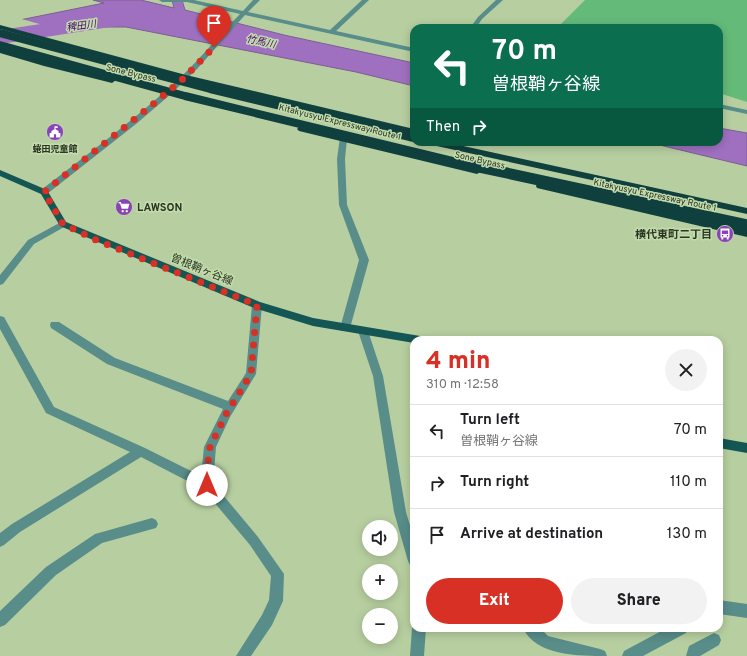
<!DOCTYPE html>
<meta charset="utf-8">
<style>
:root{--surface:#fff;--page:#f2f2f2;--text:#202124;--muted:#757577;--line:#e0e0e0;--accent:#d93025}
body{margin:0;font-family:Overpass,"Noto Sans JP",sans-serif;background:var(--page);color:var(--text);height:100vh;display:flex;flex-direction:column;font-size:15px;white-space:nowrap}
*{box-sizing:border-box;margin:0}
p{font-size:13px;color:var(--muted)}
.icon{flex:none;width:22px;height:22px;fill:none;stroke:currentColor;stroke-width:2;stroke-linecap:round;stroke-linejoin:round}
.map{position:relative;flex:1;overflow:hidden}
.details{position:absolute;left:410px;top:336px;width:313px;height:296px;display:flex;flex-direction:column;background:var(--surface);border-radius:12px;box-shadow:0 2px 10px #0003}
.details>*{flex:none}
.banner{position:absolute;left:410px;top:24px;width:313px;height:122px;border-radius:12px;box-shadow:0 2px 10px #0003;background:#0b6e4f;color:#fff;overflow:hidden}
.tools{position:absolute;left:362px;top:520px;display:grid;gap:8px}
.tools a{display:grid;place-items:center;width:36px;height:36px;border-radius:50%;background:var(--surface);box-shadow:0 2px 10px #0003;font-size:20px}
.pin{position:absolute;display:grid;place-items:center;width:34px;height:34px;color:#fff;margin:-41px -17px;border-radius:50% 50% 50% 0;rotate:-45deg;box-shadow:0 0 4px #0007}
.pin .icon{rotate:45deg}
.me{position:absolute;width:44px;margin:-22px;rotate:0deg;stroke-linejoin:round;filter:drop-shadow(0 0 3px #0008)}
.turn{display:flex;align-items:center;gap:14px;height:84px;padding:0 16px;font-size:18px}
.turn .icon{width:52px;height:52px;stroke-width:2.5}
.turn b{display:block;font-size:28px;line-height:34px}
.then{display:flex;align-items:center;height:38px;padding:0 16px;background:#0003;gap:8px;font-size:15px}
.round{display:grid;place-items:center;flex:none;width:42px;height:42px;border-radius:21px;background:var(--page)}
.summary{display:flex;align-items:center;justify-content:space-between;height:68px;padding:0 16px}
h1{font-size:24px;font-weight:800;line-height:30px;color:var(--accent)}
.action{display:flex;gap:8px;margin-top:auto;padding:8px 16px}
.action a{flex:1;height:46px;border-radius:24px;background:var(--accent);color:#fff;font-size:16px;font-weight:800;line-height:46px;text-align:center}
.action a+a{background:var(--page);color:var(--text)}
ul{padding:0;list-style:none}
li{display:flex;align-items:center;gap:12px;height:52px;padding:0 16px;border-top:1px solid var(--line)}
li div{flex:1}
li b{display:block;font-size:15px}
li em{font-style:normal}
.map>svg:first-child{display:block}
.water{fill:#9f70c0;stroke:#7c5e91}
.pier{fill:#b7cfa0}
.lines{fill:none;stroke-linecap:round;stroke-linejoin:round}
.river{fill:#9f70c0;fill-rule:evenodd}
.building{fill:#64ba79}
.minor{fill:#588d8a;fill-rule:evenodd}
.major{fill:#135653;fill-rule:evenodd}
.highway{fill:#10403e;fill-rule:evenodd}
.highway-bridge-far1{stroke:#10403e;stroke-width:8}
.highway-bridge{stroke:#10403e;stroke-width:11}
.route{stroke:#d93025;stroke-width:7;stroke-dasharray:0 12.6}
.labels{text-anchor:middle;stroke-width:3;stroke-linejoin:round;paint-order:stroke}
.far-street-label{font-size:9px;fill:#2b3522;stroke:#c3dcad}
.far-poi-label{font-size:9px;font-weight:bold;fill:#2b3522;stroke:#c3dcad}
.far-water-label{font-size:10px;font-style:italic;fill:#4a046c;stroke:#c3dcad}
.poi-label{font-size:11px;font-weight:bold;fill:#2b3522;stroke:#c3dcad;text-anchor:start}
.street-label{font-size:11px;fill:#2b3522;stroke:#c3dcad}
</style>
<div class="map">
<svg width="747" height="656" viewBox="0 0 747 656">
<rect width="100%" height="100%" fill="#b7cfa0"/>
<path class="water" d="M93,0H141L174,8L172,0H182L185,10L284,35L414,63V86L356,72L126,27H64L0,40V24L104,3Z
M719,128L747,133V166L647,142H719Z"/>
<path class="pier" d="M18,18L61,30L0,42V22Z"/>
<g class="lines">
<path class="river" d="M115,13L123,15L126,20L123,25L7,43L0,41V31L7,29Z"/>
</g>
<path class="building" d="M585,0H747V102L719,93V28H557Z"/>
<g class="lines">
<path class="minor" d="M159,0H194L243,11L253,0H260L248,12L330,30L362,0H369L336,31L414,48V52L245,15L197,69L171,94L136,124L47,194H41L40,192L41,190C89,153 137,118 181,77C202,57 220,34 240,14L187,2H162Z
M496,0H503L482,19L476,28H470L478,17Z
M719,104L747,110V114L719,108Z
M340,137H343L347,139L345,159L347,205L369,260L350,328L349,331H341L340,328L359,260L339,205L337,159Z
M63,221L67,224L66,226L34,244L3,284L0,285V275L28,240Z
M257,301L262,305L256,374L230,417L216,447L213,483L258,537L284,574L283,601L272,625L251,656H236L262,615L269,600L271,576L250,545L203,489L141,457L20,532L4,545L0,547V533L12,524L130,452L46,413L0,329V316L4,317L54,407L145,448L201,476L204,447L223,409L107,364L51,328L50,325L51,322H59L115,358L228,401L246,373L252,305Z
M363,327L367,328L383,376L406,512L414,539V567L410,565L408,561L394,512L373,376L358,331L359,328Z
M152,518L156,520L158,524L156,528L102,543L56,575L5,625L0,627V611L46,567L95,534Z
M719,600L747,604V618L719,614Z
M414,624V628H426L424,656H410L412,628Z
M523,628H540L548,636L600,649L605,651L607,656C579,656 536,656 523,628Z
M667,628H688L686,633L643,656H622L624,651Z
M714,633L719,635L721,640L719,645L700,656H686L689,646Z"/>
<path class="major" d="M0,170L47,190L66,222L260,302L313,318L420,336L424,337L425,340H414V343L313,326L254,308L60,226L41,194L0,176Z
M719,438L747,443V453L719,448Z"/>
<path class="highway" d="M0,25L186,75L414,129V135L181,79L0,29Z
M0,48L50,62L115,78L116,80L112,83L44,66L0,53Z
M302,126L477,168L482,171L477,174L299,131L297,129L299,127Z
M427,142H445L747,208V214L432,145Z
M541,183L747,229V237L537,188L536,186L537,184Z"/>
<path class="highway-bridge-far1" d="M0,33L210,89L414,138
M0,45L185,96L469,165"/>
<path class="highway-bridge" d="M465,164L747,225"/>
</g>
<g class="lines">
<path class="route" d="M207,485V469L210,447L226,414L251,374L257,305L96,240L63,224L44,192L152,105L184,78L214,47"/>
</g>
<defs>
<g id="civic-disc" transform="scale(0.9)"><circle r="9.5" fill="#8a43b6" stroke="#c3dcad"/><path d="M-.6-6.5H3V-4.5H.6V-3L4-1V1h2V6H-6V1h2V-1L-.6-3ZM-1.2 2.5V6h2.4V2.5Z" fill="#fff"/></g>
<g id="supermarket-disc" transform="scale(0.9)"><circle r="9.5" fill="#8a43b6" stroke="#c3dcad"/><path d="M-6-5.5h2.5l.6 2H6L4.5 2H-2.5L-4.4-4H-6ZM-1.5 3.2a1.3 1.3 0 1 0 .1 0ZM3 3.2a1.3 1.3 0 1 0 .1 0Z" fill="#fff"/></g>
<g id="bus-disc" transform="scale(0.9)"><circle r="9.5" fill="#8a43b6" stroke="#c3dcad"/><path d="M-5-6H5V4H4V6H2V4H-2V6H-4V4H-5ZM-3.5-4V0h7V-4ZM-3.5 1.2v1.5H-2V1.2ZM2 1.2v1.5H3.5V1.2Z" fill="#fff"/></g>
</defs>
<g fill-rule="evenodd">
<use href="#civic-disc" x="55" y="132"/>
<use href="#supermarket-disc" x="124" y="207"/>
<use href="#bus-disc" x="725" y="234"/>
</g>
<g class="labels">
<g class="far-street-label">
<text transform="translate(131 73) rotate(14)" y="3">Sone Bypass</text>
<text transform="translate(340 122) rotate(14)" y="3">Kitakyusyu Expressway Route 1</text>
<text transform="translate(480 160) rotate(13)" y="3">Sone Bypass</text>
<text transform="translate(655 195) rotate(12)" y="3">Kitakyusyu Expressway Route 1</text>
</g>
<g class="far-poi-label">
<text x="55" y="152">蜷田児童館</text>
</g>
<g class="far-water-label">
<text transform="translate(81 25) rotate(-8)" y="4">稗田川</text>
<text transform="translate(261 41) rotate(12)" y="4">竹馬川</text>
</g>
<g class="poi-label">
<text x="137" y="211">LAWSON</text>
<text x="712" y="238" text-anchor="end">横代東町二丁目</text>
</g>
<g class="street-label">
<text transform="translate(202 269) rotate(22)" y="4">曽根鞘ヶ谷線</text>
</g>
</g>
</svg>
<div class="tools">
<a><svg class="icon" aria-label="sound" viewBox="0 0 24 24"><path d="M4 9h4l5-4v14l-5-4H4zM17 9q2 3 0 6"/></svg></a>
<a>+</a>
<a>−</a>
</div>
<div class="pin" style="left:214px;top:47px;background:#d93025"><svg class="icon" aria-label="arrive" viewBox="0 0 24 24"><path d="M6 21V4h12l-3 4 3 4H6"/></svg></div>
<svg class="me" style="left:207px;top:485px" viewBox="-20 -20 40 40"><circle r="19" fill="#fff"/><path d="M0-13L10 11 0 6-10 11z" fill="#d93025"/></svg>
<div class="banner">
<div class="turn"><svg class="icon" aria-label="left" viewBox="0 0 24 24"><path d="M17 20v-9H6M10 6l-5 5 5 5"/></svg><div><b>70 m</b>曽根鞘ヶ谷線</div></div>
<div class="then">Then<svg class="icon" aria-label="right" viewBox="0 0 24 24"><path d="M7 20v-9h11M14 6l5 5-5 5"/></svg></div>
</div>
<section class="details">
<div class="summary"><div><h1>4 min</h1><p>310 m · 12:58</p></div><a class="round"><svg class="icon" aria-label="close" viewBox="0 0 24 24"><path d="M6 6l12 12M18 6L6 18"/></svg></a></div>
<ul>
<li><svg class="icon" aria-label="left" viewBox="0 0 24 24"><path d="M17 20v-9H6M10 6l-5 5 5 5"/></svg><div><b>Turn left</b><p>曽根鞘ヶ谷線</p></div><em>70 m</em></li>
<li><svg class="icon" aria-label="right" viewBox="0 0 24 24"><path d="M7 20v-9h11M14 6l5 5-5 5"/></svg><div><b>Turn right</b></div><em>110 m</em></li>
<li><svg class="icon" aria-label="arrive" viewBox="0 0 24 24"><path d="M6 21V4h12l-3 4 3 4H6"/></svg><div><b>Arrive at destination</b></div><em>130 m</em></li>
</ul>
<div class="action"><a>Exit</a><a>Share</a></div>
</section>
</div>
